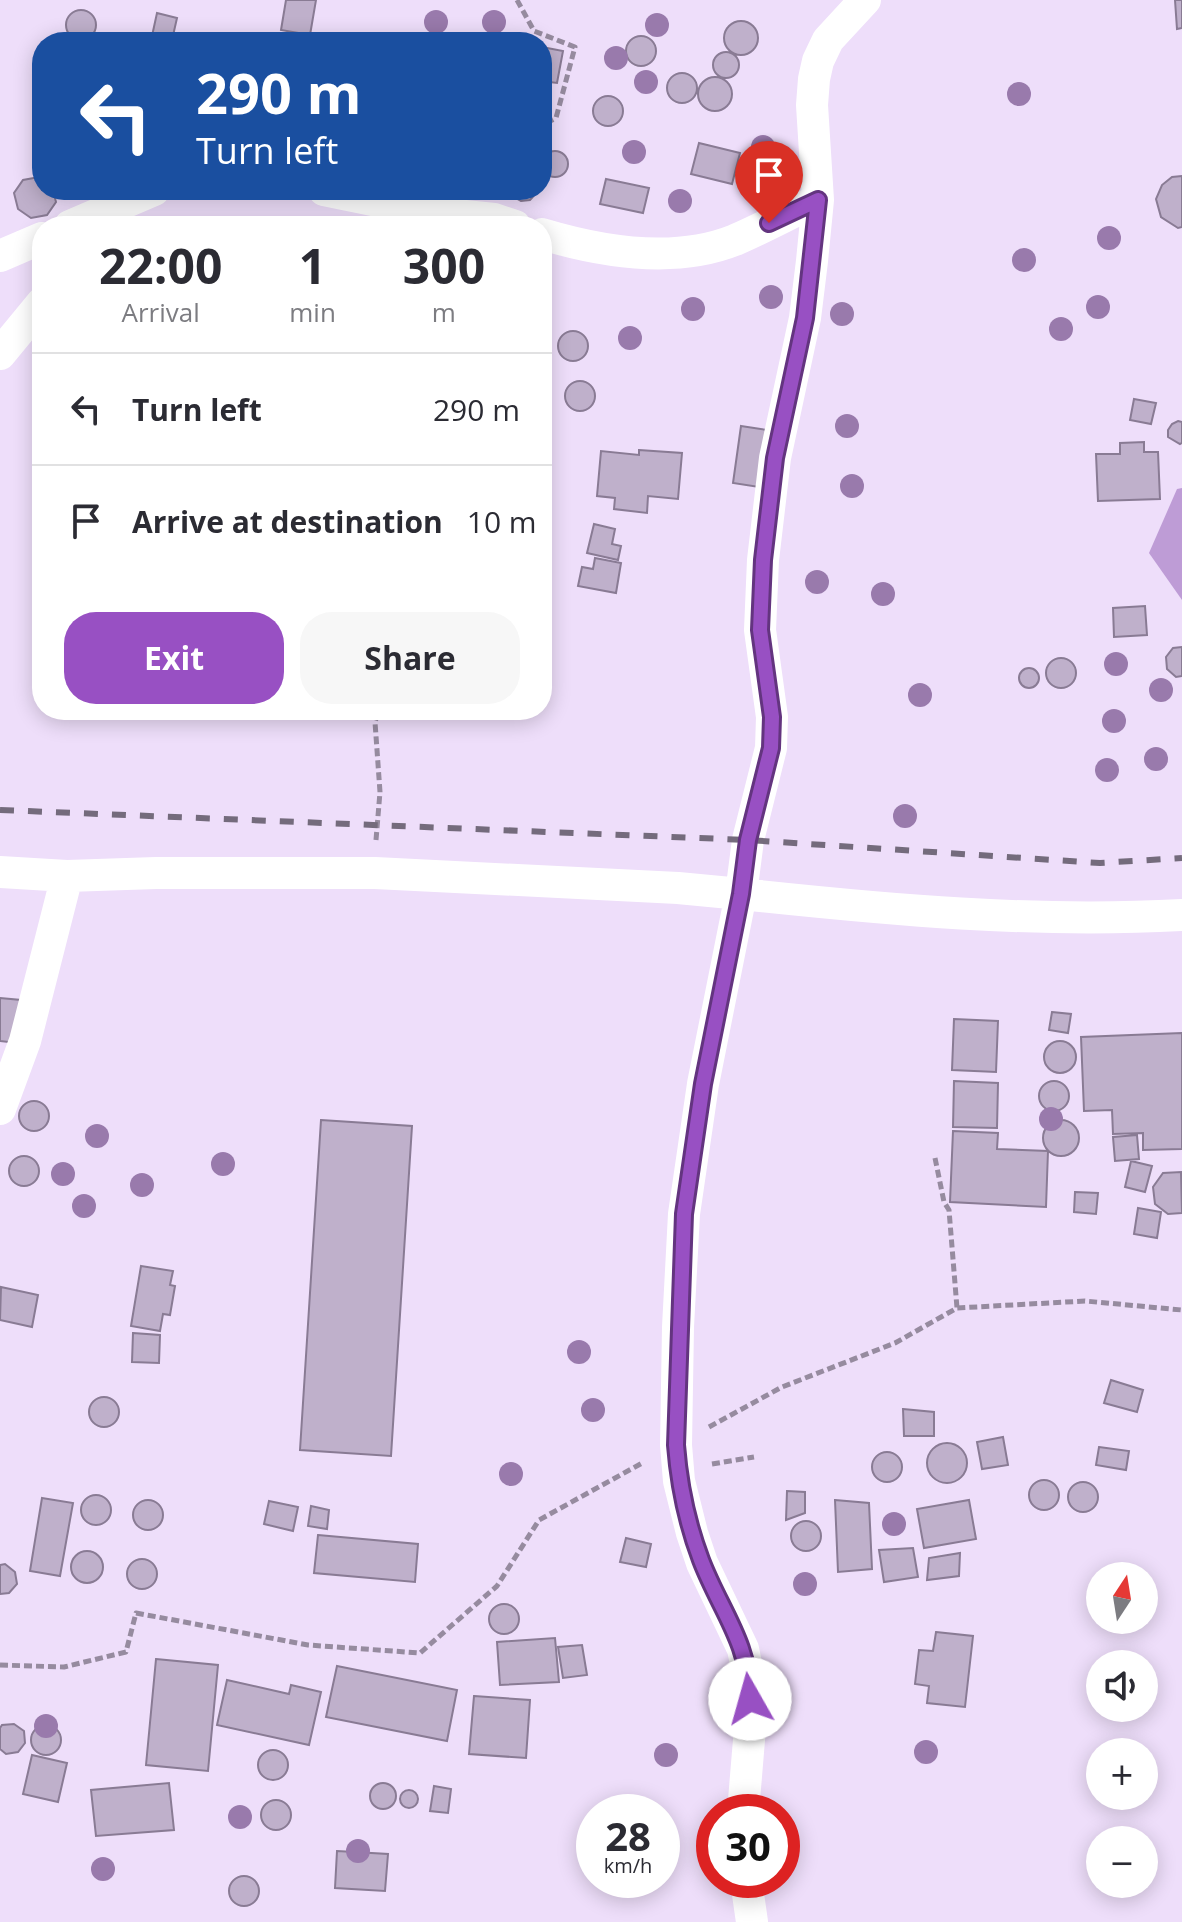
<!DOCTYPE html>
<meta charset="utf-8">
<style>
:root{--surface:#fff;--page:#f7f7f7;--text:#2b2b33;--muted:#7c7c81;--line:#e1e1e2;--accent:#9850c3}
body{margin:0;font-family:"Open Sans",sans-serif;background:var(--page);color:var(--text);height:100vh;display:flex;flex-direction:column;font-size:30px;white-space:nowrap}
*{box-sizing:border-box;margin:0}
p{font-size:26px;color:var(--muted)}
.icon{flex:none;width:44px;height:44px;fill:none;stroke:currentColor;stroke-width:2;stroke-linecap:round;stroke-linejoin:round}
.map{position:relative;flex:1;overflow:hidden}
.details{position:absolute;left:32px;top:216px;width:520px;height:504px;display:flex;flex-direction:column;background:var(--surface);border-radius:32px;box-shadow:0 4px 20px #0003}
.details>*{flex:none}
.top-card{position:absolute;left:32px;top:32px;width:520px;height:168px;border-radius:32px;box-shadow:0 4px 20px #0003;background:#1a4fa0;color:#fff;overflow:hidden}
.needle{width:52px;rotate:12deg}
.controls{position:absolute;left:1086px;top:1562px;display:grid;gap:16px}
.controls a{display:grid;place-items:center;width:72px;height:72px;border-radius:50%;background:var(--surface);box-shadow:0 4px 20px #0003;font-size:40px}
.speed{position:absolute;left:576px;top:1794px;display:flex;gap:16px;font-size:40px;font-weight:700;text-align:center}
.speed>*{display:grid;place-content:center;width:104px;height:104px;border-radius:50%;background:var(--surface);box-shadow:0 4px 20px #0003;line-height:1}
.speed small{font-size:20px;font-weight:400}
.speed .limit{border:12px solid #d22;background:#fff;color:#111}
.pin{position:absolute;display:grid;place-items:center;width:68px;height:68px;color:#fff;margin:-82px -34px;border-radius:50% 50% 50% 0;rotate:-45deg;box-shadow:0 0 8px #0007}
.pin .icon{rotate:45deg}
.me{position:absolute;width:88px;margin:-44px;rotate:353deg;stroke-linejoin:round;filter:drop-shadow(0 0 6px #0008)}
.turn{display:flex;align-items:center;gap:28px;height:168px;padding:0 32px;font-size:36px}
.turn .icon{width:104px;height:104px;stroke-width:2.5}
.turn b{display:block;font-size:56px;line-height:68px}
.eta{display:flex;justify-content:space-evenly;align-items:center;height:136px;text-align:center}
.eta b{font-size:48px;font-weight:700;line-height:56px}
.primary-button{display:flex;gap:16px;margin-top:auto;padding:16px 32px}
.primary-button a{flex:1;height:92px;border-radius:32px;background:var(--accent);color:#fff;font-size:32px;font-weight:700;line-height:92px;text-align:center}
.primary-button a+a{background:var(--page);color:var(--text)}
ul{padding:0;list-style:none}
li{display:flex;align-items:center;gap:24px;height:112px;padding:0 32px;border-top:2px solid var(--line)}
li div{flex:1}
li b{display:block;font-size:30px}
li em{font-style:normal}
.map>svg:first-child{display:block}
.forest{fill:#be9cd6}
.building{fill:#bfb0cb;stroke:#897b94;stroke-width:2}
.lines{fill:none;stroke-linecap:round;stroke-linejoin:round}
.path{stroke:#968b9f;stroke-width:5;stroke-dasharray:8 4;stroke-linecap:butt}
.minor{stroke:#fff;stroke-width:32}
.rail{stroke:#746b7c;stroke-width:6;stroke-dasharray:14 14;stroke-linecap:butt}
.tree{fill:#997aac}
.route-casing{stroke:#63347f;stroke-width:20}
.route{stroke:#9850c3;stroke-width:14}
</style>
<div class="map">
<svg width="1182" height="1922" viewBox="0 0 1182 1922">
<rect width="100%" height="100%" fill="#eedefa"/>
<path class="forest" d="M1182,488V600L1149,553L1177,489Z"/>
<path class="building" d="M286,0H316L310,35L281,30Z
M1175,0H1182V28L1177,29Z
M66 25a15 15 0 1 1 30 0a15 15 0 1 1-30 0Z
M157,13L177,18L172,40L152,36Z
M724 38a17 17 0 1 1 34 0a17 17 0 1 1-34 0Z
M626 51a15 15 0 1 1 30 0a15 15 0 1 1-30 0Z
M542,47L563,51L557,83L542,81Z
M713 65a13 13 0 1 1 26 0a13 13 0 1 1-26 0Z
M667 88a15 15 0 1 1 30 0a15 15 0 1 1-30 0Z
M698 94a17 17 0 1 1 34 0a17 17 0 1 1-34 0Z
M593 111a15 15 0 1 1 30 0a15 15 0 1 1-30 0Z
M699,143L740,153L732,184L691,174Z
M542 164a13 13 0 1 1 26 0a13 13 0 1 1-26 0Z
M1182,176V227L1178,228L1161,217L1156,199L1162,185L1172,177Z
M39,177L42,179V190H53L56,202L47,215L31,218L18,209L14,193L23,180Z
M606,179L649,188L643,213L600,204Z
M510,190H539L530,200L521,201L514,197Z
M558 346a15 15 0 1 1 30 0a15 15 0 1 1-30 0Z
M565 396a15 15 0 1 1 30 0a15 15 0 1 1-30 0Z
M1134,399L1156,403L1151,424L1130,420Z
M1178,421L1182,422V443L1180,444L1168,437V430L1172,424Z
M741,426L773,431L765,488L733,483Z
M1144,442V452H1158L1160,499L1098,501L1096,454H1120V443Z
M639,450L682,453L678,499L648,496L647,513L614,509L615,498L597,496L601,451L639,455Z
M594,524L615,529L612,544L621,546L618,560L587,553Z
M595,558L621,563L616,593L578,586L582,567L593,569Z
M1145,606L1147,635L1114,637L1113,608Z
M1182,647V676L1176,677L1167,669L1166,657L1173,648Z
M1046 673a15 15 0 1 1 30 0a15 15 0 1 1-30 0Z
M1019 678a10 10 0 1 1 20 0a10 10 0 1 1-20 0Z
M0,998L21,1000L17,1043L0,1041Z
M1052,1012L1071,1014L1068,1033L1049,1030Z
M954,1019L998,1021L996,1072L952,1070Z
M1182,1033V1149L1143,1150V1133L1113,1134L1112,1110L1084,1111L1081,1037Z
M1044 1057a16 16 0 1 1 32 0a16 16 0 1 1-32 0Z
M1039 1096a15 15 0 1 1 30 0a15 15 0 1 1-30 0Z
M954,1081L998,1083L997,1128L953,1127Z
M19 1116a15 15 0 1 1 30 0a15 15 0 1 1-30 0Z
M321,1120L412,1126L391,1456L300,1450Z
M1043 1138a18 18 0 1 1 36 0a18 18 0 1 1-36 0Z
M953,1131L998,1133L997,1149L1048,1151L1046,1207L950,1202Z
M1137,1135L1139,1159L1115,1161L1113,1137Z
M9 1171a15 15 0 1 1 30 0a15 15 0 1 1-30 0Z
M1131,1161L1152,1166L1145,1192L1125,1187Z
M1181,1172L1182,1213L1168,1214L1155,1204L1153,1187L1163,1173Z
M1075,1192L1098,1193L1096,1214L1074,1212Z
M1138,1208L1161,1212L1157,1238L1134,1234Z
M141,1266L173,1271L170,1285L175,1286L170,1315L163,1314L160,1331L131,1326Z
M1,1287L38,1295L32,1327L0,1320Z
M133,1333L160,1335L159,1363L132,1362Z
M1111,1380L1143,1390L1137,1412L1104,1403Z
M89 1412a15 15 0 1 1 30 0a15 15 0 1 1-30 0Z
M903,1409L934,1412V1436H904Z
M1003,1437L1008,1465L982,1469L977,1442Z
M927 1463a20 20 0 1 1 40 0a20 20 0 1 1-40 0Z
M1099,1447L1129,1451L1126,1470L1096,1465Z
M872 1467a15 15 0 1 1 30 0a15 15 0 1 1-30 0Z
M1029 1495a15 15 0 1 1 30 0a15 15 0 1 1-30 0Z
M1068 1497a15 15 0 1 1 30 0a15 15 0 1 1-30 0Z
M787,1491L805,1492V1513L786,1520Z
M81 1510a15 15 0 1 1 30 0a15 15 0 1 1-30 0Z
M42,1498L73,1503L60,1576L30,1571Z
M835,1500L869,1503L872,1569L838,1572Z
M969,1500L976,1539L924,1548L917,1509Z
M133 1515a15 15 0 1 1 30 0a15 15 0 1 1-30 0Z
M269,1501L298,1507L293,1531L264,1524Z
M311,1506L329,1510L327,1529L308,1526Z
M791 1536a15 15 0 1 1 30 0a15 15 0 1 1-30 0Z
M318,1535L418,1544L415,1582L314,1573Z
M626,1538L651,1544L646,1567L620,1562Z
M913,1548L918,1577L884,1582L879,1550Z
M71 1567a16 16 0 1 1 32 0a16 16 0 1 1-32 0Z
M960,1553L959,1576L927,1580L929,1558Z
M127 1574a15 15 0 1 1 30 0a15 15 0 1 1-30 0Z
M5,1564L15,1572L17,1584L9,1593L0,1594V1565Z
M489 1619a15 15 0 1 1 30 0a15 15 0 1 1-30 0Z
M936,1632L973,1636L965,1707L927,1703L929,1686L915,1684L919,1650L933,1651Z
M555,1638L559,1682L500,1685L497,1642Z
M582,1645L587,1675L563,1678L558,1647Z
M156,1659L218,1665L208,1771L146,1765Z
M337,1666L457,1690L447,1741L326,1717Z
M227,1680L289,1694L291,1685L321,1692L309,1745L217,1725Z
M474,1696L530,1700L526,1758L469,1754Z
M14,1724L24,1731L25,1743L18,1752L6,1754L0,1749V1728L2,1725Z
M31 1740a15 15 0 1 1 30 0a15 15 0 1 1-30 0Z
M258 1765a15 15 0 1 1 30 0a15 15 0 1 1-30 0Z
M32,1755L67,1763L58,1802L23,1794Z
M169,1783L174,1830L96,1836L91,1790Z
M370 1796a13 13 0 1 1 26 0a13 13 0 1 1-26 0Z
M434,1786L451,1789L448,1813L430,1811Z
M400 1799a9 9 0 1 1 18 0a9 9 0 1 1-18 0Z
M261 1815a15 15 0 1 1 30 0a15 15 0 1 1-30 0Z
M337,1851L388,1854L385,1891L335,1888Z
M229 1891a15 15 0 1 1 30 0a15 15 0 1 1-30 0Z"/>
<g class="lines">
<path class="path" d="M517,0L534,31L575,47L556,118L542,125
M376,840L380,792L375,722L379,710
M935,1158L944,1202L949,1210L957,1308
M709,1427L782,1387L895,1343L957,1308L1085,1301L1182,1310
M712,1464L754,1457
M0,1665L64,1667L126,1652L136,1613L308,1645L420,1653L497,1586L539,1520L644,1462"/>
<path class="minor" d="M324,190L436,213L494,219L515,226
M70,226L154,190
M542,234C602,252 675,264 735,240C763,228 790,213 818,200
M0,256L42,238
M0,354L42,303
M0,872L67,876L156,873H375L678,888L741,894L748,840L771,748L772,717L760,630L763,560L775,458L805,318L812,261L818,200L812,105L814,79L818,61L828,40L865,0
M0,1109L25,1041L67,876
M743,1812L751,1716L750,1683L743,1649L702,1563L692,1533L679,1481L676,1445L678,1327L684,1214L703,1084L741,894C890,910 1032,923 1182,915
M746,1880L752,1922"/>
<path class="rail" d="M0,810L748,840L1100,863L1182,858"/>
</g>
<g class="tree">
<circle cx="436" cy="22" r="12"/>
<circle cx="494" cy="22" r="12"/>
<circle cx="657" cy="25" r="12"/>
<circle cx="616" cy="58" r="12"/>
<circle cx="646" cy="82" r="12"/>
<circle cx="1019" cy="94" r="12"/>
<circle cx="763" cy="147" r="12"/>
<circle cx="634" cy="152" r="12"/>
<circle cx="680" cy="201" r="12"/>
<circle cx="1109" cy="238" r="12"/>
<circle cx="1024" cy="260" r="12"/>
<circle cx="771" cy="297" r="12"/>
<circle cx="1098" cy="307" r="12"/>
<circle cx="693" cy="309" r="12"/>
<circle cx="842" cy="314" r="12"/>
<circle cx="1061" cy="329" r="12"/>
<circle cx="630" cy="338" r="12"/>
<circle cx="847" cy="426" r="12"/>
<circle cx="852" cy="486" r="12"/>
<circle cx="817" cy="582" r="12"/>
<circle cx="883" cy="594" r="12"/>
<circle cx="1116" cy="664" r="12"/>
<circle cx="1161" cy="690" r="12"/>
<circle cx="920" cy="695" r="12"/>
<circle cx="1114" cy="721" r="12"/>
<circle cx="1156" cy="759" r="12"/>
<circle cx="1107" cy="770" r="12"/>
<circle cx="905" cy="816" r="12"/>
<circle cx="1051" cy="1119" r="12"/>
<circle cx="97" cy="1136" r="12"/>
<circle cx="223" cy="1164" r="12"/>
<circle cx="63" cy="1174" r="12"/>
<circle cx="142" cy="1185" r="12"/>
<circle cx="84" cy="1206" r="12"/>
<circle cx="579" cy="1352" r="12"/>
<circle cx="593" cy="1410" r="12"/>
<circle cx="511" cy="1474" r="12"/>
<circle cx="894" cy="1524" r="12"/>
<circle cx="805" cy="1584" r="12"/>
<circle cx="46" cy="1726" r="12"/>
<circle cx="926" cy="1752" r="12"/>
<circle cx="666" cy="1755" r="12"/>
<circle cx="240" cy="1817" r="12"/>
<circle cx="358" cy="1851" r="12"/>
<circle cx="103" cy="1869" r="12"/>
</g>
<g class="lines">
<g class="route-casing">
<path id="route" d="M750,1699C749,1642 720,1610 701,1560C687,1523 679,1484 676,1445L684,1214L703,1084L741,894L748,840L771,748L772,717L760,630L763,560L775,458L805,318L818,200L769,223"/>
</g>
<use href="#route" class="route"/>
</g>
</svg>
<div class="controls">
<a><svg class="needle" viewBox="-14 -14 28 28"><path d="M0-13l5 13h-10z" fill="#e53935"/><path d="M0 13l5-13h-10z" fill="#7c7c81"/></svg></a>
<a><svg class="icon" aria-label="sound" viewBox="0 0 24 24"><path d="M4 9h4l5-4v14l-5-4H4zM17 9q2 3 0 6"/></svg></a>
<a>+</a>
<a>−</a>
</div>
<div class="speed"><div>28<small>km/h</small></div><div class="limit">30</div></div>
<div class="pin" style="left:769px;top:223px;background:#d93025"><svg class="icon" aria-label="arrive" viewBox="0 0 24 24"><path d="M6 21V4h12l-3 4 3 4H6"/></svg></div>
<svg class="me" style="left:750px;top:1699px" viewBox="-20 -20 40 40"><circle r="19" fill="#fff"/><path d="M0-13L10 11 0 6-10 11z" fill="#9850c3"/></svg>
<div class="top-card">
<div class="turn"><svg class="icon" aria-label="left" viewBox="0 0 24 24"><path d="M17 20v-9H6M10 6l-5 5 5 5"/></svg><div><b>290 m</b>Turn left</div></div>
</div>
<section class="details">
<div class="eta">
<div><b>22:00</b><p>Arrival</p></div>
<div><b>1</b><p>min</p></div>
<div><b>300</b><p>m</p></div>
</div>
<ul>
<li><svg class="icon" aria-label="left" viewBox="0 0 24 24"><path d="M17 20v-9H6M10 6l-5 5 5 5"/></svg><div><b>Turn left</b></div><em>290 m</em></li>
<li><svg class="icon" aria-label="arrive" viewBox="0 0 24 24"><path d="M6 21V4h12l-3 4 3 4H6"/></svg><div><b>Arrive at destination</b></div><em>10 m</em></li>
</ul>
<div class="primary-button"><a>Exit</a><a>Share</a></div>
</section>
</div>
